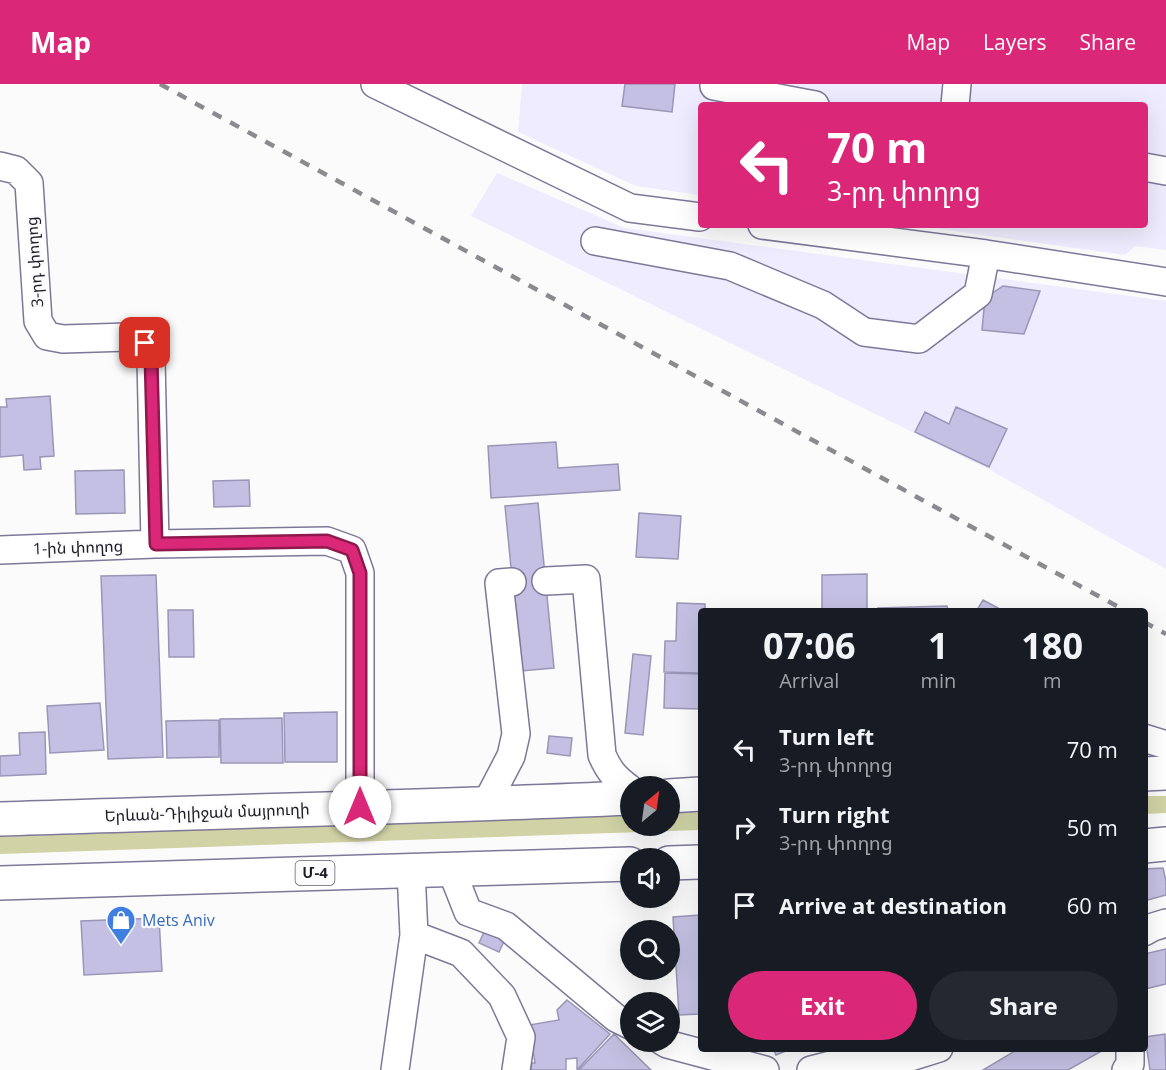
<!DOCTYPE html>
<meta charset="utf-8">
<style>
:root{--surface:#171b24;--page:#242831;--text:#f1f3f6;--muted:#9ea1a6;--accent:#db2777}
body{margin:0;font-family:"Open Sans","Noto Sans Armenian",sans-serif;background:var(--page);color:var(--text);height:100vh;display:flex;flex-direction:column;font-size:22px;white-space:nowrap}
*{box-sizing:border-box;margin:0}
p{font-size:20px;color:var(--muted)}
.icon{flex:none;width:33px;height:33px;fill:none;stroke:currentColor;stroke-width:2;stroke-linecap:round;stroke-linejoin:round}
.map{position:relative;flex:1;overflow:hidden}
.sheet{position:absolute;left:698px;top:524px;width:450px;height:444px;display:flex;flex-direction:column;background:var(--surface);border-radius:6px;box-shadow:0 6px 24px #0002}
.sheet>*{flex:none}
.guide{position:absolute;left:698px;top:18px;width:450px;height:126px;border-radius:6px;box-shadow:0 6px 24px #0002;background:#db2777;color:#fff;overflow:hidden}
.needle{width:39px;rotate:29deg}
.tools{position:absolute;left:620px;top:692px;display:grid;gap:12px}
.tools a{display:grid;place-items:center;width:60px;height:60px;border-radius:50%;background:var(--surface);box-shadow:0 6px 24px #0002;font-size:30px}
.pin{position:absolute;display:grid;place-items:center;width:51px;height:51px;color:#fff;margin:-26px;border-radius:12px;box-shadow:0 3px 9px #0006}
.me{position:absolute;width:66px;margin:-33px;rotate:0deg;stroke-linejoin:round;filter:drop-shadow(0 0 4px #0008)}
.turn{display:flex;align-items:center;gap:21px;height:126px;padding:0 30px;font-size:27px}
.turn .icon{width:78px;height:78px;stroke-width:2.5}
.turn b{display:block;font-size:42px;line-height:51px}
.eta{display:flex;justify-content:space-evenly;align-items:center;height:102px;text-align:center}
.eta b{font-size:36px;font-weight:700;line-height:42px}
.button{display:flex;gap:12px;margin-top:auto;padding:12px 30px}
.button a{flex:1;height:69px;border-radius:36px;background:var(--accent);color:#fff;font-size:24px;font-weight:700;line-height:69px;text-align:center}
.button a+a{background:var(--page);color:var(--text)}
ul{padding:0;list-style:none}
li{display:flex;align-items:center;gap:18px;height:78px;padding:0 30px}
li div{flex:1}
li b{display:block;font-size:22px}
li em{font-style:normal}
header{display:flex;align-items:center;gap:36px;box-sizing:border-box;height:84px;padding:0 30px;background:var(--accent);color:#fff}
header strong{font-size:28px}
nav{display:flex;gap:33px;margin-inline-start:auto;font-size:21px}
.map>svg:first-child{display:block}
.built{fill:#eeecfe}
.green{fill:#d1d3a6}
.building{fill:#c4c0e3;stroke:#9a96b7;stroke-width:1.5}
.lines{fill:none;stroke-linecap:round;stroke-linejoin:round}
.minor-casing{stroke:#7c7898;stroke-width:30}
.highway-casing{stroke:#7c7898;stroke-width:36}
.minor{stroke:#fff;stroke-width:27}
.highway{stroke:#fff;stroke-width:33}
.rail{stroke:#8b8a91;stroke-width:4.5;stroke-dasharray:10 10;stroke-linecap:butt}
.route-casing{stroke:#8e194d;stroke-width:15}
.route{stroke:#db2777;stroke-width:10}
.labels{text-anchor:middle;stroke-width:4.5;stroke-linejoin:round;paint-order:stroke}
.shield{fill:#fbfbfb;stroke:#605f68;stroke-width:1.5}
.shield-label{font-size:15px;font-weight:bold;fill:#1e1c29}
.street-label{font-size:16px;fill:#1e1c29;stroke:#fbfbfb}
.shop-label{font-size:16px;fill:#366cbe;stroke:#fbfbfb;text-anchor:start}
</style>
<header>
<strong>Map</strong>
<nav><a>Map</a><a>Layers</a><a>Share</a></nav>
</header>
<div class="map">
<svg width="1166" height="986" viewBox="0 0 1166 986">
<rect width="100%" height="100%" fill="#fbfbfb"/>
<path class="built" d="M522,0H1166V166L1135,162L1125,171L912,141H1144V21H700V111L636,102L518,48Z
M497,89L625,144L1166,217V485L992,387L471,132Z"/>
<path class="green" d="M1145,712H1166V729L1145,730Z
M700,728V746L0,770V753L630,731V741H669V729Z"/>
<path class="building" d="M625,0H675L672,28L622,22Z
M1003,202L1040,207L1024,250L982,246L985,214Z
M50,312L54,372L40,373L41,385L24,386L23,371L0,373V323H7L6,315Z
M956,323L1007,345L989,383L915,348L925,328L949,340Z
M556,358L558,384L618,380L620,406L491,414L488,362Z
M124,386L125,429L76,430L75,387Z
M249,396L250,422L214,423L213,397Z
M538,419L554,584L521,587L505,422Z
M639,429L681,432L678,475L636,473Z
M867,490V526H822V491Z
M156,491L163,673L108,675L101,492Z
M983,516L998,524L996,526H977Z
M677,519L705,520V526H700V589L664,588L665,557H676Z
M947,522L948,526H878V524Z
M168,526H193L194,573H169Z
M633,570L651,572L643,651L625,649Z
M665,589L700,590V625L664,624Z
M100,619L104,666L50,669L47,622Z
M337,628V678H285L284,629Z
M282,634L283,679H221L220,635Z
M219,636V673L167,674L166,637Z
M45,648L46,690L0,692V672L20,671L19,649Z
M549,652L572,654L570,672L547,669Z
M1163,784L1166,797V811L1144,817V785Z
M700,831V930L679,931L673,833Z
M159,834L162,887L84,891L81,837Z
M485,846L505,855L499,868L479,859Z
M1166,865V900L1145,905L1144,870Z
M567,916L610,950L577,986V974L566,975V986H531L532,979H535L529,941L559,936L557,926Z
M614,950L651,986H579Z
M1165,950L1166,986H1150L1145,953Z
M773,964H793L776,971Z
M1020,964H1104L1105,965L1068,986H983Z"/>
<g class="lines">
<g class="minor-casing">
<path id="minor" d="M375,0L630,124L700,133
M714,2L815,21
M955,21L957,0
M0,82L16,86L29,99L38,237L47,252L63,255L128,253L145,259L151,274L155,460L327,457L352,466L360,489V723
M1144,83L1166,87
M762,141L986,170L1166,198
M595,157L730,182L823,221L864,248L919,255L978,210L986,170
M0,466L155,460
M546,497L586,495L602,671C609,687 615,694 630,705
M1144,654L1166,661
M486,720L511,672L516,650L499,499L512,498
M451,785L468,828L506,842L616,934L630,941
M411,787L414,851L461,869L502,912L521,953L516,986
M1144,848L1153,843L1166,839
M662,957L667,960L765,986
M395,986L414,851
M811,986L858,974L904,975L939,964
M1126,986L1130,980V964"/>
</g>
<g class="highway-casing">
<path id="highway" d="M1144,690L1166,689
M669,712L700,710
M0,735C210,728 420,723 630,714
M1144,762L1166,760
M669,779L700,778
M0,799L630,780"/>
</g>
<use href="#minor" class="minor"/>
<use href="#highway" class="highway"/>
<path class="rail" d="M160,0L1124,526
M1144,538L1166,550"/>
</g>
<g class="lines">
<g class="route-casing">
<path id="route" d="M145,259L151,274L156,460L327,457L352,466L360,489V723"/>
</g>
<use href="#route" class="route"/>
</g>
<defs>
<g id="shop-pin" transform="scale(1.5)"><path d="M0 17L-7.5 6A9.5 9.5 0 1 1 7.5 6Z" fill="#3f7fe0" stroke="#fbfbfb"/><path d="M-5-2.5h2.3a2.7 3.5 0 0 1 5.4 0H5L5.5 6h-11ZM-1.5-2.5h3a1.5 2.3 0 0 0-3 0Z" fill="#fff"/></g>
</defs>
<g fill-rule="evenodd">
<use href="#shop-pin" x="121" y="836"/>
</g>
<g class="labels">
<rect class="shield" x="295.5" y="777" width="39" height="24" rx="4.5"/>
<g class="shield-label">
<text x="315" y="794">Մ-4</text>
</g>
<g class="street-label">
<text transform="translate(34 178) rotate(-94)" y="6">3-րդ փողոց</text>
<text transform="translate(78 463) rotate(-2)" y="6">1-ին փողոց</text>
<text transform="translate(207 728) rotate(-2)" y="6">Երևան-Դիլիջան մայրուղի</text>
</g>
<g class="shop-label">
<text x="142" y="842">Mets Aniv</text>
</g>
</g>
</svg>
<div class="tools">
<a><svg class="needle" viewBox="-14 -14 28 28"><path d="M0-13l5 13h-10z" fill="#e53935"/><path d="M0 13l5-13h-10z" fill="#9ea1a6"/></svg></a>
<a><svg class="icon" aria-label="sound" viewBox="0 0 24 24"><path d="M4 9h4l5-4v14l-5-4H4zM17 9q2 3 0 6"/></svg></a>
<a><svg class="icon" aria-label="search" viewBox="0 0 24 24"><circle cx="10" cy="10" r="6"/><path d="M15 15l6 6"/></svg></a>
<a><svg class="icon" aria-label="layers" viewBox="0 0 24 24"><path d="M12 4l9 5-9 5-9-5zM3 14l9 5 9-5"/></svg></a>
</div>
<div class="pin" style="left:145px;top:259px;background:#d93025"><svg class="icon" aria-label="arrive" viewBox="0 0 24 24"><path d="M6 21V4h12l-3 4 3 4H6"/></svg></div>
<svg class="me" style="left:360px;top:723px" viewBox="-20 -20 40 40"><circle r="19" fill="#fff"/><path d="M0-13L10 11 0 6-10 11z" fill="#db2777"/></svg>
<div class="guide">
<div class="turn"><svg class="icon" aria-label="left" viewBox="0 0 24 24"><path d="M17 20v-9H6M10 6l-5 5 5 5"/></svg><div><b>70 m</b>3-րդ փողոց</div></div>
</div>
<section class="sheet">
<div class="eta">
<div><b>07:06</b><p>Arrival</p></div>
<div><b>1</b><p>min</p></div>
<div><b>180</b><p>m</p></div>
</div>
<ul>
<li><svg class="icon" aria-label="left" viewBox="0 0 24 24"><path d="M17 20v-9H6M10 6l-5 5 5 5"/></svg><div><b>Turn left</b><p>3-րդ փողոց</p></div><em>70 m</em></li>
<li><svg class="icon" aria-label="right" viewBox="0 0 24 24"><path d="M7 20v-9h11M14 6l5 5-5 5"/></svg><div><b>Turn right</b><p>3-րդ փողոց</p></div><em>50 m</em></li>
<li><svg class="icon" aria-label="arrive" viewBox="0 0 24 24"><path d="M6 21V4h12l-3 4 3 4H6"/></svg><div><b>Arrive at destination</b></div><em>60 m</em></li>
</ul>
<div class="button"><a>Exit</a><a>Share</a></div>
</section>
</div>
